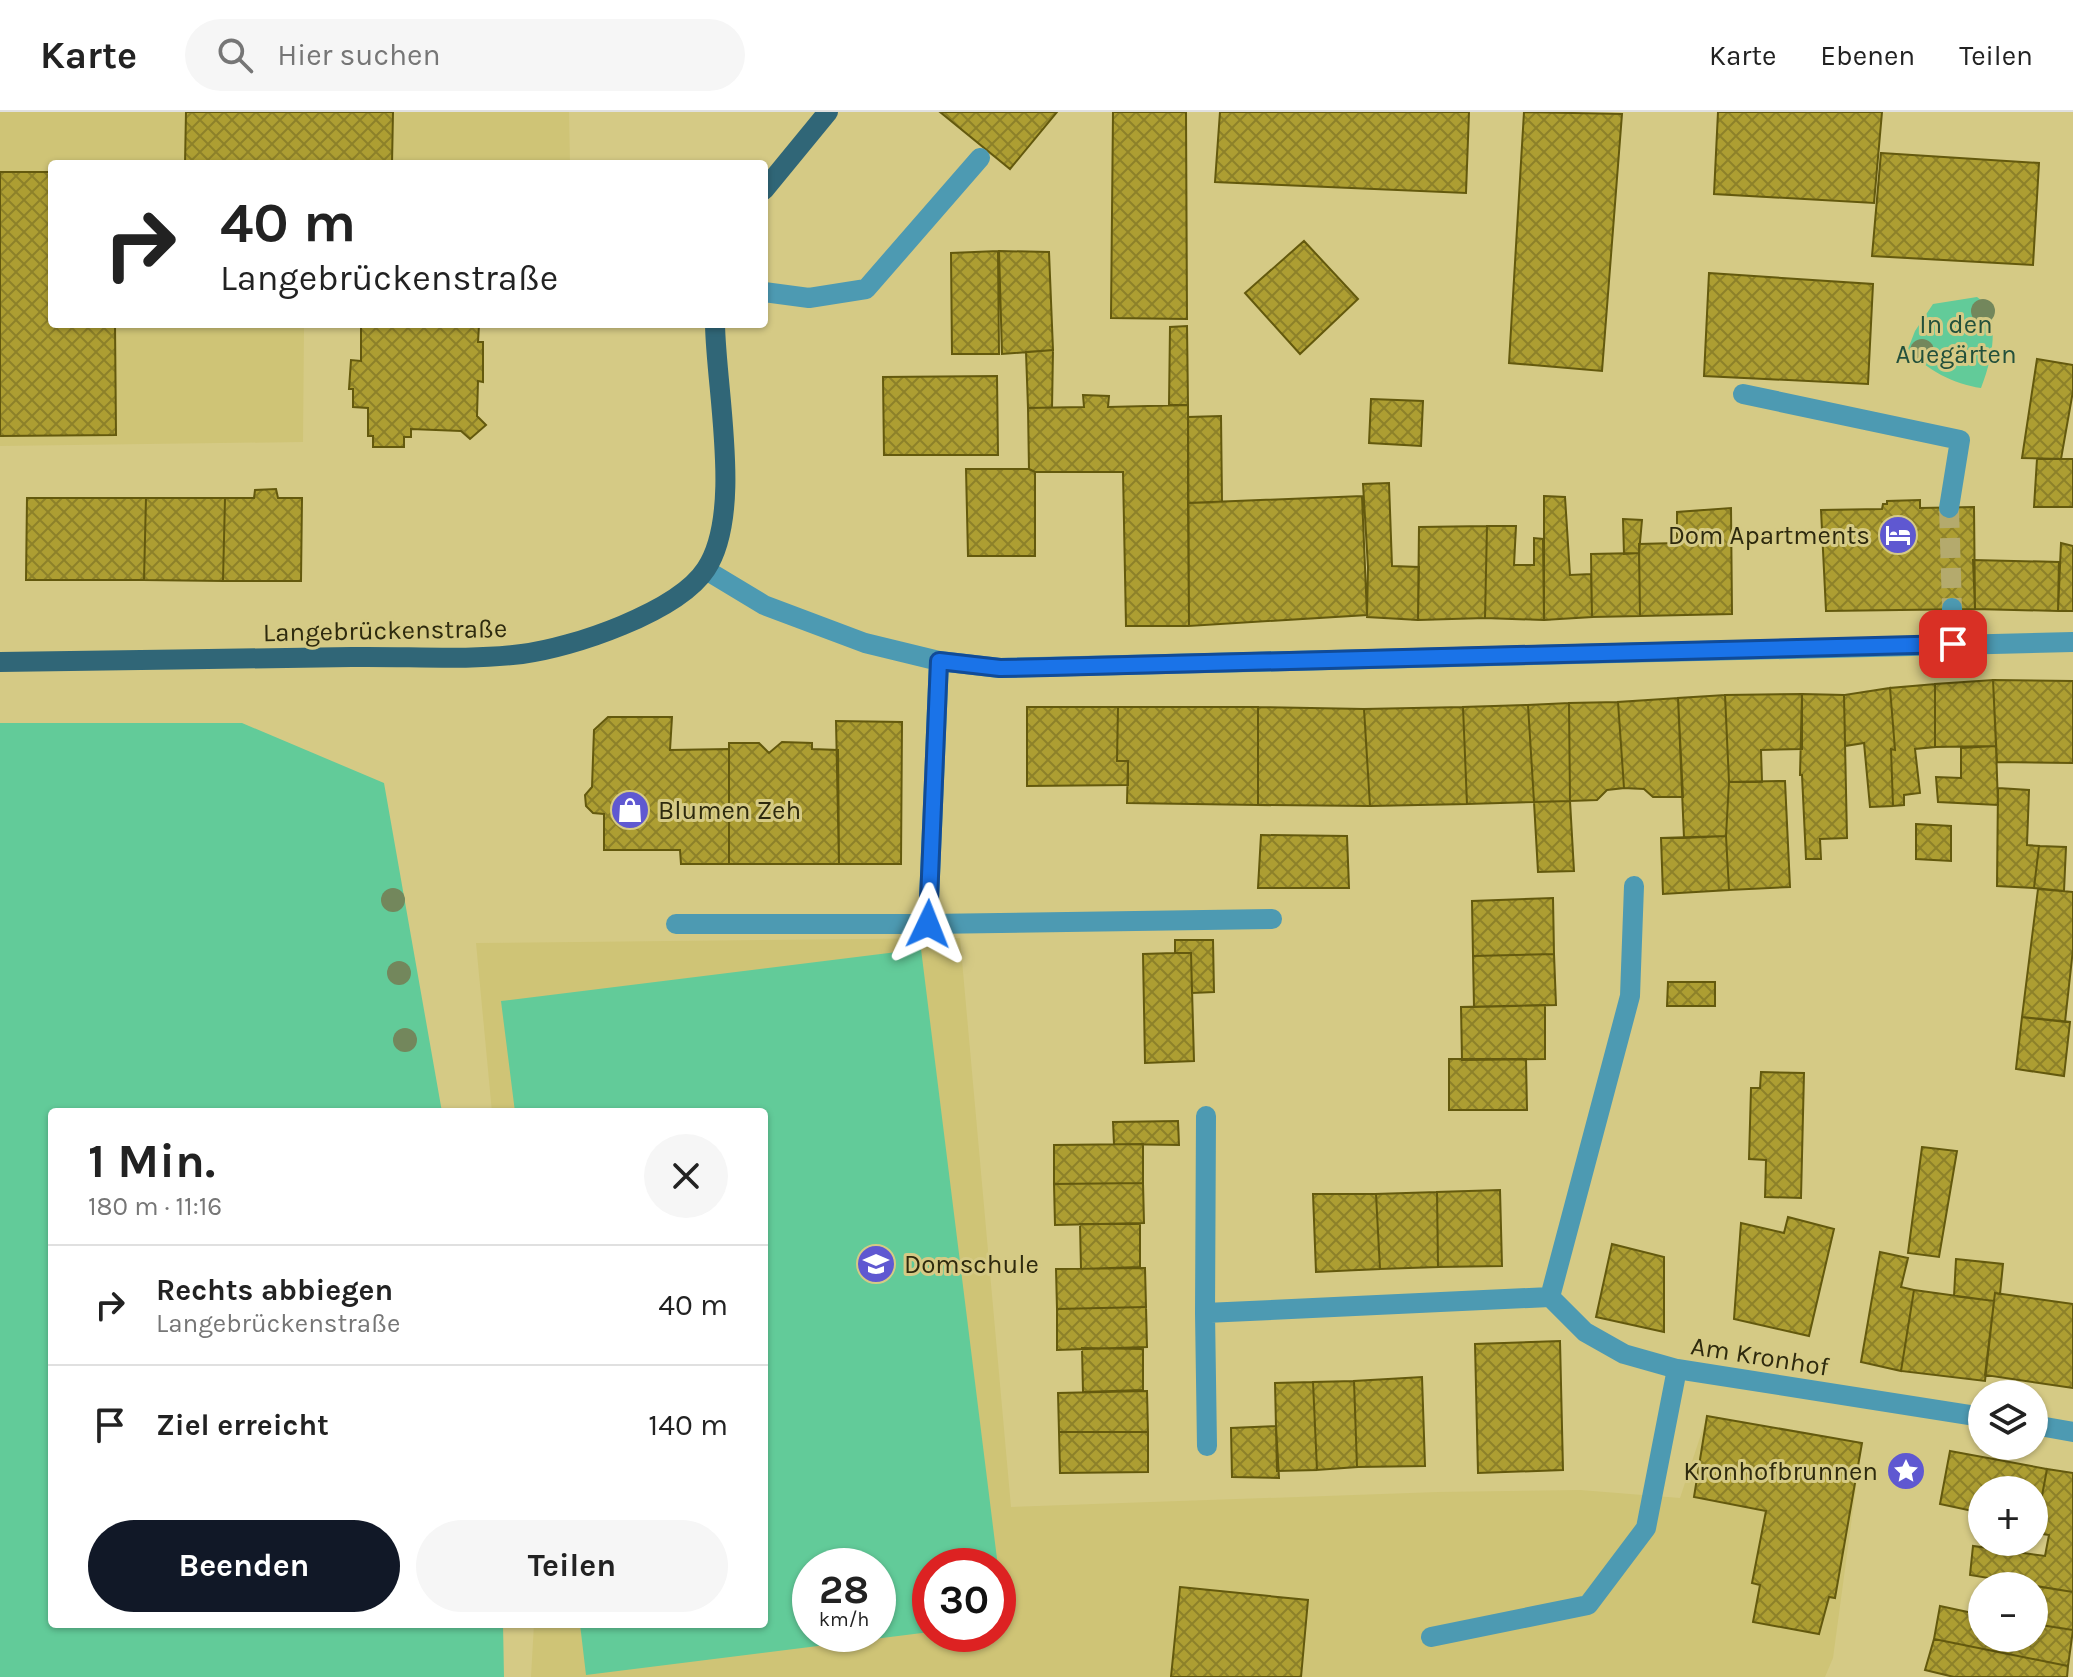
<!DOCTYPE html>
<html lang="de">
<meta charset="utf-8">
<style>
:root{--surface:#fff;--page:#f6f6f6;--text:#222;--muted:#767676;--line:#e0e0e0;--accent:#111827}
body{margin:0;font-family:Karla,sans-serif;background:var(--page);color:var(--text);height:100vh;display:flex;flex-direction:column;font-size:30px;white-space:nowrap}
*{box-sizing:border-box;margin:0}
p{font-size:26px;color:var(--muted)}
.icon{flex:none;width:44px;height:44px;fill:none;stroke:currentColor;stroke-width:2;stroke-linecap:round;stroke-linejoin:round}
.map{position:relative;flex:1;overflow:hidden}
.side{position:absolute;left:48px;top:996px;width:720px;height:520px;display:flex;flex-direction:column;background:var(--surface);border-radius:8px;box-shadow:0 2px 6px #0004}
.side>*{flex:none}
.top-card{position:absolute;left:48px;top:48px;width:720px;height:168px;border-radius:8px;box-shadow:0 2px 6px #0004;background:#fff;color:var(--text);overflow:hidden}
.tools{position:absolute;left:1968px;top:1268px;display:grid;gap:16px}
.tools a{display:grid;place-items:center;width:80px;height:80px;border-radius:50%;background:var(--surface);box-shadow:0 2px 6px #0004;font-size:40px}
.speed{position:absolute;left:792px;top:1436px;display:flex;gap:16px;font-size:40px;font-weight:700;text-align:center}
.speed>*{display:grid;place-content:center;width:104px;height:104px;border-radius:50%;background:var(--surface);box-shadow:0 2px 6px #0004;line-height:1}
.speed small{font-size:20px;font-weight:400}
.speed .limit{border:12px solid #d22;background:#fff;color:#111}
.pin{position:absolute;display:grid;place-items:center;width:68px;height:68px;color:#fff;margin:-34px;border-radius:16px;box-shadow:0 4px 12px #0006}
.me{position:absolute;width:88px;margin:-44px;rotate:2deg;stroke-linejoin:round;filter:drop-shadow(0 0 6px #0008)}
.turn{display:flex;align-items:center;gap:28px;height:168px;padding:0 40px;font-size:36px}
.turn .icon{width:104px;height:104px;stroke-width:2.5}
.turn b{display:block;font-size:56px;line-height:68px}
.round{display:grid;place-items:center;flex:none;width:84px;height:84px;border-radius:42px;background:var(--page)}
.overview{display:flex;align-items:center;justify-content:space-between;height:136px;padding:0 40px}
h1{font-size:48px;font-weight:700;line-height:60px}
.primary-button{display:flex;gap:16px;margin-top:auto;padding:16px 40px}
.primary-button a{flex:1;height:92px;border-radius:48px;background:var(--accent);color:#fff;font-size:32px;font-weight:700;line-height:92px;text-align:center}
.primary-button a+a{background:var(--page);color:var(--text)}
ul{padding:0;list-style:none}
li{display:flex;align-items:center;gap:24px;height:120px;padding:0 40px;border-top:2px solid var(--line)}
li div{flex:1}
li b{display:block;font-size:30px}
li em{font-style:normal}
header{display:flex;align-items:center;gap:48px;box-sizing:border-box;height:112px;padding:0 40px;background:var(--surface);border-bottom:2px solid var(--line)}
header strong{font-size:38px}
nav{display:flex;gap:44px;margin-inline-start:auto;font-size:28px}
.search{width:560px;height:72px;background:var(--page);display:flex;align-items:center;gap:20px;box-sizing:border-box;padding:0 28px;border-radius:44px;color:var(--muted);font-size:30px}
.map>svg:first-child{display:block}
.built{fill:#cfc476;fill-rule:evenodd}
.park{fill:#62cb99;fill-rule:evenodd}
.building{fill:url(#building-cross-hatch);stroke:#63590e;stroke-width:2}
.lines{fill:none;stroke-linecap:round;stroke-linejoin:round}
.minor-tunnel{stroke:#b4aa6d;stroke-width:20;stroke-dasharray:20 10;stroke-linecap:butt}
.minor{stroke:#4d9ab2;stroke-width:20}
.major{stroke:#306677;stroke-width:20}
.tree{fill:#73875c}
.route-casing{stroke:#114b97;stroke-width:20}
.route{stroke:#1a73e8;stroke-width:14}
.labels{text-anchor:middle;stroke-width:6;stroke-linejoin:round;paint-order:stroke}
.park-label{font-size:26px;fill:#23503b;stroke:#d5ca85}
.poi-label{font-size:26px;fill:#2e2a0e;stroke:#d5ca85;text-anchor:end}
.street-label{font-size:26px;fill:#2e2a0e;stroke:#d5ca85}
</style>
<header>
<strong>Karte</strong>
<div class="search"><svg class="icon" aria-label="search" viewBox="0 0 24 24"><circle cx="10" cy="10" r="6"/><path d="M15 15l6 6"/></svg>Hier suchen</div>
<nav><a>Karte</a><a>Ebenen</a><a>Teilen</a></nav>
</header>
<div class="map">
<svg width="2073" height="1565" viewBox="0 0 2073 1565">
<defs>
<pattern id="building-cross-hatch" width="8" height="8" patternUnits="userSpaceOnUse" patternTransform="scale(2)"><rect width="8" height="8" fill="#ad9e32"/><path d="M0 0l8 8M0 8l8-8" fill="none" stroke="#8d8129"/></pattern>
</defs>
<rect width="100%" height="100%" fill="#d5ca85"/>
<path class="built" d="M0,0H569L570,52H52V212H304L303,330L0,334Z
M960,826L1011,1395L1438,1380L1580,1378L1680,1386L1707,1304L1862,1331L1833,1546L1825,1565H531L534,1512H764V1000H492L476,831ZM810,1454H878V1522H810ZM930,1454H998V1522H930Z"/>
<path class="park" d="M1977,185L1990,195C1996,225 1992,247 1981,276C1954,272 1926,258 1908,237L1915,219L1933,192Z
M0,611H242L384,671L442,1000H52V1512H503L504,1565H0Z
M921,837L1005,1511H998V1454H930V1520L586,1563L580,1512H764V1000H515L501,889ZM810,1454H878V1522H810Z"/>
<path class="building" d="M186,0H393L392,52H185Z
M940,0H1057L1010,57Z
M1113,0H1186L1187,207L1111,206Z
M1220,0H1469L1466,81L1215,70Z
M1524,0L1622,2L1602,259L1509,251Z
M1718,0H1882L1874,91L1714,82Z
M1881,41L2039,51L2033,153L1872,144Z
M0,60H52V212H115L116,323L0,324Z
M1304,129L1358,187L1300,242L1245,181Z
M998,139L999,242H952L951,141Z
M999,139L1049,140L1053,238L1002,242Z
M1709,161L1873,172L1868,272L1704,264Z
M361,212L479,213L478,230H483V270L478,269L477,304L486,313L470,327L461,319L411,317V325H404V335H373V324H368V296L353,295V277H349L351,248L361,249Z
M1187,214L1188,293H1169L1170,215Z
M1053,238L1052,296H1028L1026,240Z
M2037,247L2073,253V279L2061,347L2022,346Z
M997,264L998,343H884L883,265Z
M1083,283L1109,284L1108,295L1188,293L1189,514H1126L1123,360H1035L1029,357L1028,296L1084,295Z
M1371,287L1423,289L1421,334L1369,331Z
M1221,304L1222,390L1188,391V305Z
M2037,347H2073V395H2034Z
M966,357H1029L1035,360V444H968Z
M1389,371L1392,454L1419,455L1418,508L1367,505L1368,455L1363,372Z
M276,377L278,386H302L301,469H223L225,386H254L255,378Z
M1362,384L1367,503L1189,514L1188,391Z
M1544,384L1565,385L1570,463L1591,462L1592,505L1544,508Z
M27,386H146L144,468H26Z
M146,386H225L223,469L144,468Z
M1920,388V396L1974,395L1975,497L1826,499L1821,398L1882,397L1883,392H1887V389Z
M1731,396L1732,502L1640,504L1639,432L1677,431V400Z
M1623,407L1642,408L1639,441L1624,442Z
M1487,414H1516L1514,453H1534V426L1543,427L1544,508L1485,506Z
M1487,414L1485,506L1418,508L1419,415Z
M2061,431L2073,434V499H2058Z
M1639,441L1640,504L1592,505L1591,442Z
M1973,448L2059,450L2058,499L1975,497Z
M1993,568L2073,569V651L1997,650Z
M1993,568L1996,634L1935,635V572Z
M1935,572V635L1915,637L1920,681L1904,683V693L1893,694L1891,637L1895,638L1890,576Z
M1890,576L1895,638L1891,637L1893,694L1870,695L1864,631L1845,634L1844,583Z
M1802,582V637L1761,638L1762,670H1729L1725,583Z
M1802,582L1844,583L1847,726L1820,727L1821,747H1806L1802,663H1800Z
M1725,583L1729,670L1726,724L1684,726L1678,586Z
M1678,586L1683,685H1653L1644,677L1624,676L1618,590Z
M1618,590L1624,676L1607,678L1597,688L1570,689L1569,591Z
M1569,591L1570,689L1534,690L1528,593Z
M1528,593L1534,690L1467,692L1463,595Z
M1027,595H1118L1117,649H1128V673L1027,674Z
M1118,595H1258V693L1127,691L1128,649H1117Z
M1258,595L1364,597L1370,694L1258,693Z
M1463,595L1467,692L1370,694L1364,597Z
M608,605H672L670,638L729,637V752H681L680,738H604V702L593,701L586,694L585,683L592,675L594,618Z
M836,609L902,610L901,752H839Z
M782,630L812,631V637L838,638L839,752H729V631H759L769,641Z
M1996,634L1998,693L1938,690L1936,665L1961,666V636Z
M1785,669L1790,775L1729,778L1726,724L1729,670Z
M1998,676L2029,678L2027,733L2039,734L2034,776L1997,774Z
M1570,689L1574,759L1538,760L1534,690Z
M1916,712L1951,714V749L1916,747Z
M1261,723L1347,724L1349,776H1258Z
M1726,724L1729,778L1663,782L1661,726Z
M2039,734L2066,735L2064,779L2034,776Z
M2038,777L2073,780V837L2065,910L2022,905Z
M1553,786L1554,842L1473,844L1472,789Z
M1175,828H1213L1214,880L1192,881L1191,841H1175Z
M1175,841H1191L1194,949L1145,951L1143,842Z
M1554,842L1556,893L1474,895L1473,844Z
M1668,870H1715V894H1667Z
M1545,893V947L1462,948L1461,895Z
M2022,905L2070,910L2064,964L2016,957Z
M1449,947H1526L1527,998H1449Z
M1761,960L1804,961L1801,1086L1765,1085L1766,1048L1749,1047L1751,976H1760Z
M1178,1009L1179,1033L1114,1032L1113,1010Z
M1143,1032V1071L1054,1072V1033Z
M1922,1035L1957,1039L1939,1145L1908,1141Z
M1143,1071L1144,1111L1055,1113L1054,1072Z
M1500,1078L1502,1154L1438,1155L1437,1080Z
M1437,1080L1438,1155L1380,1157L1376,1082Z
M1313,1082H1376L1380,1157L1316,1160Z
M1788,1105L1834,1117L1809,1224L1734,1207L1741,1111L1784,1121Z
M1080,1112H1140V1155L1081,1157Z
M1612,1132L1664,1145V1220L1596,1205Z
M1880,1140L1908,1146L1901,1175L1914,1178L1901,1259L1861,1250Z
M1956,1147L2003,1152L2000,1182L1995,1181L1994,1189L1954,1184Z
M1145,1156L1146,1195L1057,1197L1056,1157Z
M1914,1178L1994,1189L1985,1269L1901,1259Z
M1995,1181L2073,1192V1276L1985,1263Z
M1146,1195L1147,1235L1057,1238V1197Z
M1560,1229L1563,1358L1478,1361L1475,1232Z
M1082,1236L1143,1237V1278L1083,1280Z
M1422,1265L1425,1354L1357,1355L1354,1269Z
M1354,1269L1357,1355L1317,1358L1313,1270Z
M1313,1270L1317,1358L1277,1359L1275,1271Z
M1147,1279L1148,1320H1059L1058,1281Z
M1707,1304L1862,1331L1835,1486L1829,1485L1819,1522L1753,1510L1760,1473L1752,1471L1766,1399L1694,1385Z
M1276,1314L1279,1366L1232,1365L1231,1316Z
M1059,1320H1148V1360L1060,1361Z
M1950,1339L2047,1357L2037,1411H2034V1378H1982V1401L1940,1392Z
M2047,1357L2073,1361V1480L1970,1463L1973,1434L2045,1444L2049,1423L2035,1421Z
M2035,1474L2073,1480V1518L2034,1512Z
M1180,1475L1308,1488L1301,1565H1171Z
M1940,1494L1982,1503V1526H2034V1512L2073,1518L2068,1554L1934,1527Z
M1934,1527L2068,1554L2067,1565H1954L1925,1558Z"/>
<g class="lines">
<path class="minor-tunnel" d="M1949,396L1952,496"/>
<path class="minor" d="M764,180L809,186L866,177L980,46
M1743,282L1960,328L1949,396
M706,458L764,493L865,531L939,549L1000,556L2073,530
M1952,496L1953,532
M676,812H928L939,549
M928,812L1272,807
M1206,1004L1205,1201L1550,1185
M1550,1185L1585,1220L1624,1242L1677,1257L1982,1305
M1550,1185L1630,884L1634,774
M1205,1201L1207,1334
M2034,1313L2073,1320
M1431,1525L1588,1493L1646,1416L1677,1257"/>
<path class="major" d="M764,78L828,0
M0,550C117,548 235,547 352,545C409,544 466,549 522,542C572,536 678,500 706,457C743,401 716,279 715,212"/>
</g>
<g class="tree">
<circle cx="1983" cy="199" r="12"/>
<circle cx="1922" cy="239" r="12"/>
<circle cx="393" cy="788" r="12"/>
<circle cx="399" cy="861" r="12"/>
<circle cx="405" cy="928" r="12"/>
</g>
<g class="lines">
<g class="route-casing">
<path id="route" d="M928,812L939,549L1000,556L1050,555L1953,532"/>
</g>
<use href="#route" class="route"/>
</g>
<defs>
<g id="hotel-disc" transform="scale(2)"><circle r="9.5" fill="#5f58d1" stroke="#d5ca85"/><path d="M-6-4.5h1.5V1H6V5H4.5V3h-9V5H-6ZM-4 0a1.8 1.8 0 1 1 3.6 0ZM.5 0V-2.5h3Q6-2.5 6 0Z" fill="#fff"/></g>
<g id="shop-disc" transform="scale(2)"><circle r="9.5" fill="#5f58d1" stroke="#d5ca85"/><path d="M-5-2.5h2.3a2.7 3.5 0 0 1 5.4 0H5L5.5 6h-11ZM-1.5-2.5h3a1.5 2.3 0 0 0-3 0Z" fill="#fff"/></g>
<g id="school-disc" transform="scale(2)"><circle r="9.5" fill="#5f58d1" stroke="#d5ca85"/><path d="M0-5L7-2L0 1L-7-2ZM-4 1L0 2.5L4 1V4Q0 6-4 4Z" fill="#fff"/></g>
<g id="sight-disc" transform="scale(2)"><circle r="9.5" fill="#5f58d1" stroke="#d5ca85"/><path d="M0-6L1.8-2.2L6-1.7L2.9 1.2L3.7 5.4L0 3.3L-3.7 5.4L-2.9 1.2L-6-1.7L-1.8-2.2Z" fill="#fff"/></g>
</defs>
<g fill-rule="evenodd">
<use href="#hotel-disc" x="1898" y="423"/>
<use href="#shop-disc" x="630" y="698"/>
<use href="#school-disc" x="876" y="1152"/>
<use href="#sight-disc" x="1906" y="1359"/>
</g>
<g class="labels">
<g class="park-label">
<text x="1956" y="221">In den<tspan x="1956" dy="30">Auegärten</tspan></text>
</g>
<g class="poi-label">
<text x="1870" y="432">Dom Apartments</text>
<text x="658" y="707" text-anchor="start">Blumen Zeh</text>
<text x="904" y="1161" text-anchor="start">Domschule</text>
<text x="1878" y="1368">Kronhofbrunnen</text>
</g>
<g class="street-label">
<text transform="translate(385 518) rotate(-1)" y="9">Langebrückenstraße</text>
<text transform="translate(1760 1244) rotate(9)" y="9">Am Kronhof</text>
</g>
</g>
</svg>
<div class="tools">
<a><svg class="icon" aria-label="layers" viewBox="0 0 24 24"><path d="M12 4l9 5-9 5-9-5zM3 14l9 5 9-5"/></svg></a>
<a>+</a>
<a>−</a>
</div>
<div class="speed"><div>28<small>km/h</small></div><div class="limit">30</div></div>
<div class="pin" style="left:1953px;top:532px;background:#d93025"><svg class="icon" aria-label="arrive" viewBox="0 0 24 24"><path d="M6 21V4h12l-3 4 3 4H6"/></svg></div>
<svg class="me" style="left:928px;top:812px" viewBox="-20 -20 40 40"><path d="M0-17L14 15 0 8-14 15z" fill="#1a73e8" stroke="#fff" stroke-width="4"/></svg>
<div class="top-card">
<div class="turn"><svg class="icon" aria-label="right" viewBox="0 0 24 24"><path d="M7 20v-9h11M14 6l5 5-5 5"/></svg><div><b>40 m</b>Langebrückenstraße</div></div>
</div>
<section class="side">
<div class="overview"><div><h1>1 Min.</h1><p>180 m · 11:16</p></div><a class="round"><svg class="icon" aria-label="close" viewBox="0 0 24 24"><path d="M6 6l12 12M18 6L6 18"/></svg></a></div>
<ul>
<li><svg class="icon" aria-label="right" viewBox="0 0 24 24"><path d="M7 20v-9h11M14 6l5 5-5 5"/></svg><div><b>Rechts abbiegen</b><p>Langebrückenstraße</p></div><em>40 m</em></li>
<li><svg class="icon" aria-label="arrive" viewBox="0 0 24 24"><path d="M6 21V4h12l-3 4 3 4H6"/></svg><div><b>Ziel erreicht</b></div><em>140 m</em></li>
</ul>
<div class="primary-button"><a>Beenden</a><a>Teilen</a></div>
</section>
</div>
